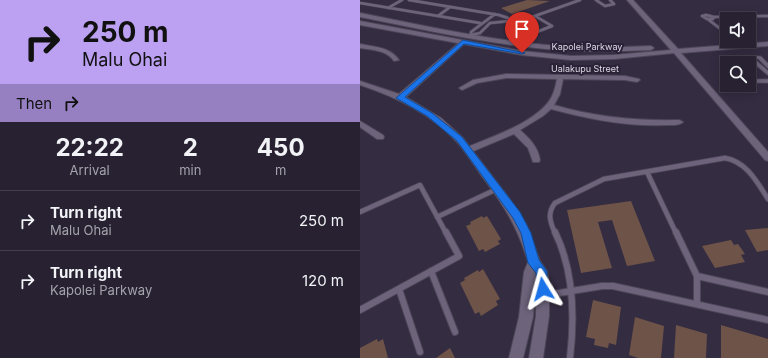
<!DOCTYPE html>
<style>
:root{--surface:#272131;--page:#332e3d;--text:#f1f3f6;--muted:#a4a3ab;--line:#433e4d}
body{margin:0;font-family:Inter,sans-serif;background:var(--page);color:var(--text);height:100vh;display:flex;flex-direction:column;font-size:15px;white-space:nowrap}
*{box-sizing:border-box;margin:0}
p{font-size:13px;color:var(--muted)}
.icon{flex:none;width:22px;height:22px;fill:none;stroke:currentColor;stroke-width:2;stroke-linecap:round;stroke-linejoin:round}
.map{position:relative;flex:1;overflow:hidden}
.sheet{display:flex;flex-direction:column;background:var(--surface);width:360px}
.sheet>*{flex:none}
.hud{background:#bca0f2;color:#111;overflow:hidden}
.tools{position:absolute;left:360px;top:12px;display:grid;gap:8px}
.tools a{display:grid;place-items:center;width:36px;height:36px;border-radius:0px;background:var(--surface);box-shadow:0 2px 10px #0003,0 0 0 1px var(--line);font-size:20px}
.pin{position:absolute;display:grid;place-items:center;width:34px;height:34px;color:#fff;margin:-41px -17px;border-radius:50% 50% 50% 0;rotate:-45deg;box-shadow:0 0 4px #0007}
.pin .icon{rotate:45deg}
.me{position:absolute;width:44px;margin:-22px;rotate:352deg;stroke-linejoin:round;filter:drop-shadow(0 0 3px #0008)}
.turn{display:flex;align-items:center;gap:14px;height:84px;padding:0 16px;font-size:18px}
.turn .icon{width:52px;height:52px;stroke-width:2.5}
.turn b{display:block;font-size:28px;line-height:34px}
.then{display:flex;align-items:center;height:38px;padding:0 16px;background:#0003;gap:8px;font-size:15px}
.eta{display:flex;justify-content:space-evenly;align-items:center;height:68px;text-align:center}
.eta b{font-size:24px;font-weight:700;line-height:28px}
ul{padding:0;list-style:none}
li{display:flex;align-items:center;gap:12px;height:60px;padding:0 16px;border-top:1px solid var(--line)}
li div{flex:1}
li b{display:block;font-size:15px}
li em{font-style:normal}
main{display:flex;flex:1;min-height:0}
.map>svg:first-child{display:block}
.building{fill:#6e5349}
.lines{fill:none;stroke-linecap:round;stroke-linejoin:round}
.service-far3-casing{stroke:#4e4759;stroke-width:3.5}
.service-far2-casing{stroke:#4e4759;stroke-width:5}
.service-far1-casing{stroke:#4e4759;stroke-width:6}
.service-casing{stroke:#4e4759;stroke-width:8}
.minor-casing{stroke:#4e4759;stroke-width:2}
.tertiary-casing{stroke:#4e4759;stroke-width:2}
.secondary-casing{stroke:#4e4759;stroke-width:2}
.service-far3{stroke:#6d647c;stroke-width:2.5}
.service-far2{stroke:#6d647c;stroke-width:3.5}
.service-far1{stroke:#6d647c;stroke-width:4.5}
.service{stroke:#6d647c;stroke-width:6}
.minor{fill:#6d647c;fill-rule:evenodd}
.tertiary{fill:#6d647c;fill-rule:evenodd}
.secondary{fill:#6d647c;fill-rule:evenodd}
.route{fill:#1a73e8;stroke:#114b97}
.labels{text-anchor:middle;stroke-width:4;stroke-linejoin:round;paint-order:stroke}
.far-street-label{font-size:9px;fill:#ddd8e6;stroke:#2a2237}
</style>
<main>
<section class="sheet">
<div class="hud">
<div class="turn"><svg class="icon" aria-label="right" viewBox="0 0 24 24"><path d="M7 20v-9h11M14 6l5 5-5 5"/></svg><div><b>250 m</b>Malu Ohai</div></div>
<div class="then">Then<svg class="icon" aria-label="right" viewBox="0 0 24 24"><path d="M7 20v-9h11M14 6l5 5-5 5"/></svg></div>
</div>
<div class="eta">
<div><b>22:22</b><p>Arrival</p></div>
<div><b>2</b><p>min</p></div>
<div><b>450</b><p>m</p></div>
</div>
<ul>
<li><svg class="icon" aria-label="right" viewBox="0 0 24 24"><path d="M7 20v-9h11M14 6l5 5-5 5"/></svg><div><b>Turn right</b><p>Malu Ohai</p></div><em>250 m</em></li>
<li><svg class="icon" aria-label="right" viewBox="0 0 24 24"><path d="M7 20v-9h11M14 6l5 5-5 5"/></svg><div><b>Turn right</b><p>Kapolei Parkway</p></div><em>120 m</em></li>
</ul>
</section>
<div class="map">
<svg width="408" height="358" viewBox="0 0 408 358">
<rect width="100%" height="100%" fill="#342c41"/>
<path class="building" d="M167,0L190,1L152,14L141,8Z
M271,201L295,261L267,266L252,220L238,222L252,268L221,273L207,210Z
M122,216L123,218L127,216L141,239L138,241L140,244L125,252L123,249L119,251L106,226L111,224L110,222Z
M408,228V250L397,252L385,230Z
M371,240L374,245L378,244L385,254L381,255L385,262L355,268L342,246Z
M123,269L140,299L136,301L138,305L121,316L119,312L115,314L100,283L105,280L104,278L118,270L119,272Z
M233,300L261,307L256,345L249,343L248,348L234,345L235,339L226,337Z
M275,317L304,326L301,358H278L269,355Z
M316,325L347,334L346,358H314Z
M361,325L408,339V358H361Z
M17,339L18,342L23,339L28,358H0V348Z
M90,348L95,358H76Z"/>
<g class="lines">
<g class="service-far3-casing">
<path id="service-far3" d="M49,0L139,15L148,18L174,33L192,26L175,16
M236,0L245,6L254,4L250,0
M0,3L120,23
M28,8L42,0
M346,15L354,17L353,19H347L342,16Z
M78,16L90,7
M354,17L408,16
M349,20L367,34
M155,23L220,0
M111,35L120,33L130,23L151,21
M111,35V32L135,14
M363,59L397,57L402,59"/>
</g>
<g class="service-far2-casing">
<path id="service-far2" d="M400,58L408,66
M374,63L375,61H394L408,73
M367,66L363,59L377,58
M389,81H408"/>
</g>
<g class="service-far1-casing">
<path id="service-far1" d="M287,172L316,233
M0,212L60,185L86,233
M77,217L137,189
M195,233C190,222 187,213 195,203L244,179L365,158C387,162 397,182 408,199"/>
</g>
<g class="service-casing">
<path id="service" d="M195,232C214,271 215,315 210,358
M316,232L337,276L408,292
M71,271L95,332
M337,276V303
M39,289L60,352
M169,298L242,286H253L408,320
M0,310L99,256L86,232"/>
</g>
<g class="minor-casing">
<path id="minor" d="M0,44C15,47 30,47 39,60L34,61C26,50 13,50 0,48Z
M146,74L265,76L279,79L280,80L277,82L265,80L203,79L200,94L194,105C235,117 276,121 319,120L323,122C319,126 311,125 305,125C267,127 228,119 191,109L183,116L160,130C170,139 178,147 180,160L179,162H173L168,148L154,134L111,152H105L104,150L105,148C131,137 182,121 193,94C195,89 196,84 197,79L146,78L117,83L102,90L99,88L113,80Z
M0,121L23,135L24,137L23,139H17L0,127Z"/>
</g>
<g class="tertiary-casing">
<path id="tertiary" d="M101,41L106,42L46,97L81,118L103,138L149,198L166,224L180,261L187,271L189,283V316L183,358H169L176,316V280L173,317L163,358H149L159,317L164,272L168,262C158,228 145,207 124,179C115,167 107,153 97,142C70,113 36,97 0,85V81L39,94Z"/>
</g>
<g class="secondary-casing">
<path id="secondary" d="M267,0H273L318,49L408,42V46L321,53L408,152V161L405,160L314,53L254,59L211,60L162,55L0,25V21L162,51L211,56L254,55L311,50Z
M0,13C72,27 144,44 218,47C242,48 266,47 291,46L294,48L291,50C266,51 242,52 218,51C144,48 72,31 0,17Z"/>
</g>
<use href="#service-far3" class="service-far3"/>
<use href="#service-far2" class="service-far2"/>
<use href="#service-far1" class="service-far1"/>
<use href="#service" class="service"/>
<use href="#minor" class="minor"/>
<use href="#tertiary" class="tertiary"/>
<use href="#secondary" class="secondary"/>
</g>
<path class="route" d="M103,40L165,53L162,54L104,44L45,97L72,113L102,137L160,212L171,233L179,260L187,271L188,289L187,293L183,295L178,293L176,273L168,263L161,233L153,218L97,141L67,116L36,98Z"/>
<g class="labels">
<g class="far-street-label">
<text x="227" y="50">Kapolei Parkway</text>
<text x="225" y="72">Ualakupu Street</text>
</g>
</g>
</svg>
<div class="tools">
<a><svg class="icon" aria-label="sound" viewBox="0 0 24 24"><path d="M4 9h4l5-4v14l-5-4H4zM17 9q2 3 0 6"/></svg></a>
<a><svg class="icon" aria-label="search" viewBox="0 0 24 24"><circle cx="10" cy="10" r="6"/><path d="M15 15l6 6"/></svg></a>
</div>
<div class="pin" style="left:162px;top:53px;background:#d93025"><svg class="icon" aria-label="arrive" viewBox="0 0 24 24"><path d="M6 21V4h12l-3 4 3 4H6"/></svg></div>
<svg class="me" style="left:183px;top:289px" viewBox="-20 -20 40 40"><path d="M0-17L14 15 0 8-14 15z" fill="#1a73e8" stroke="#fff" stroke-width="4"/></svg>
</div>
</main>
